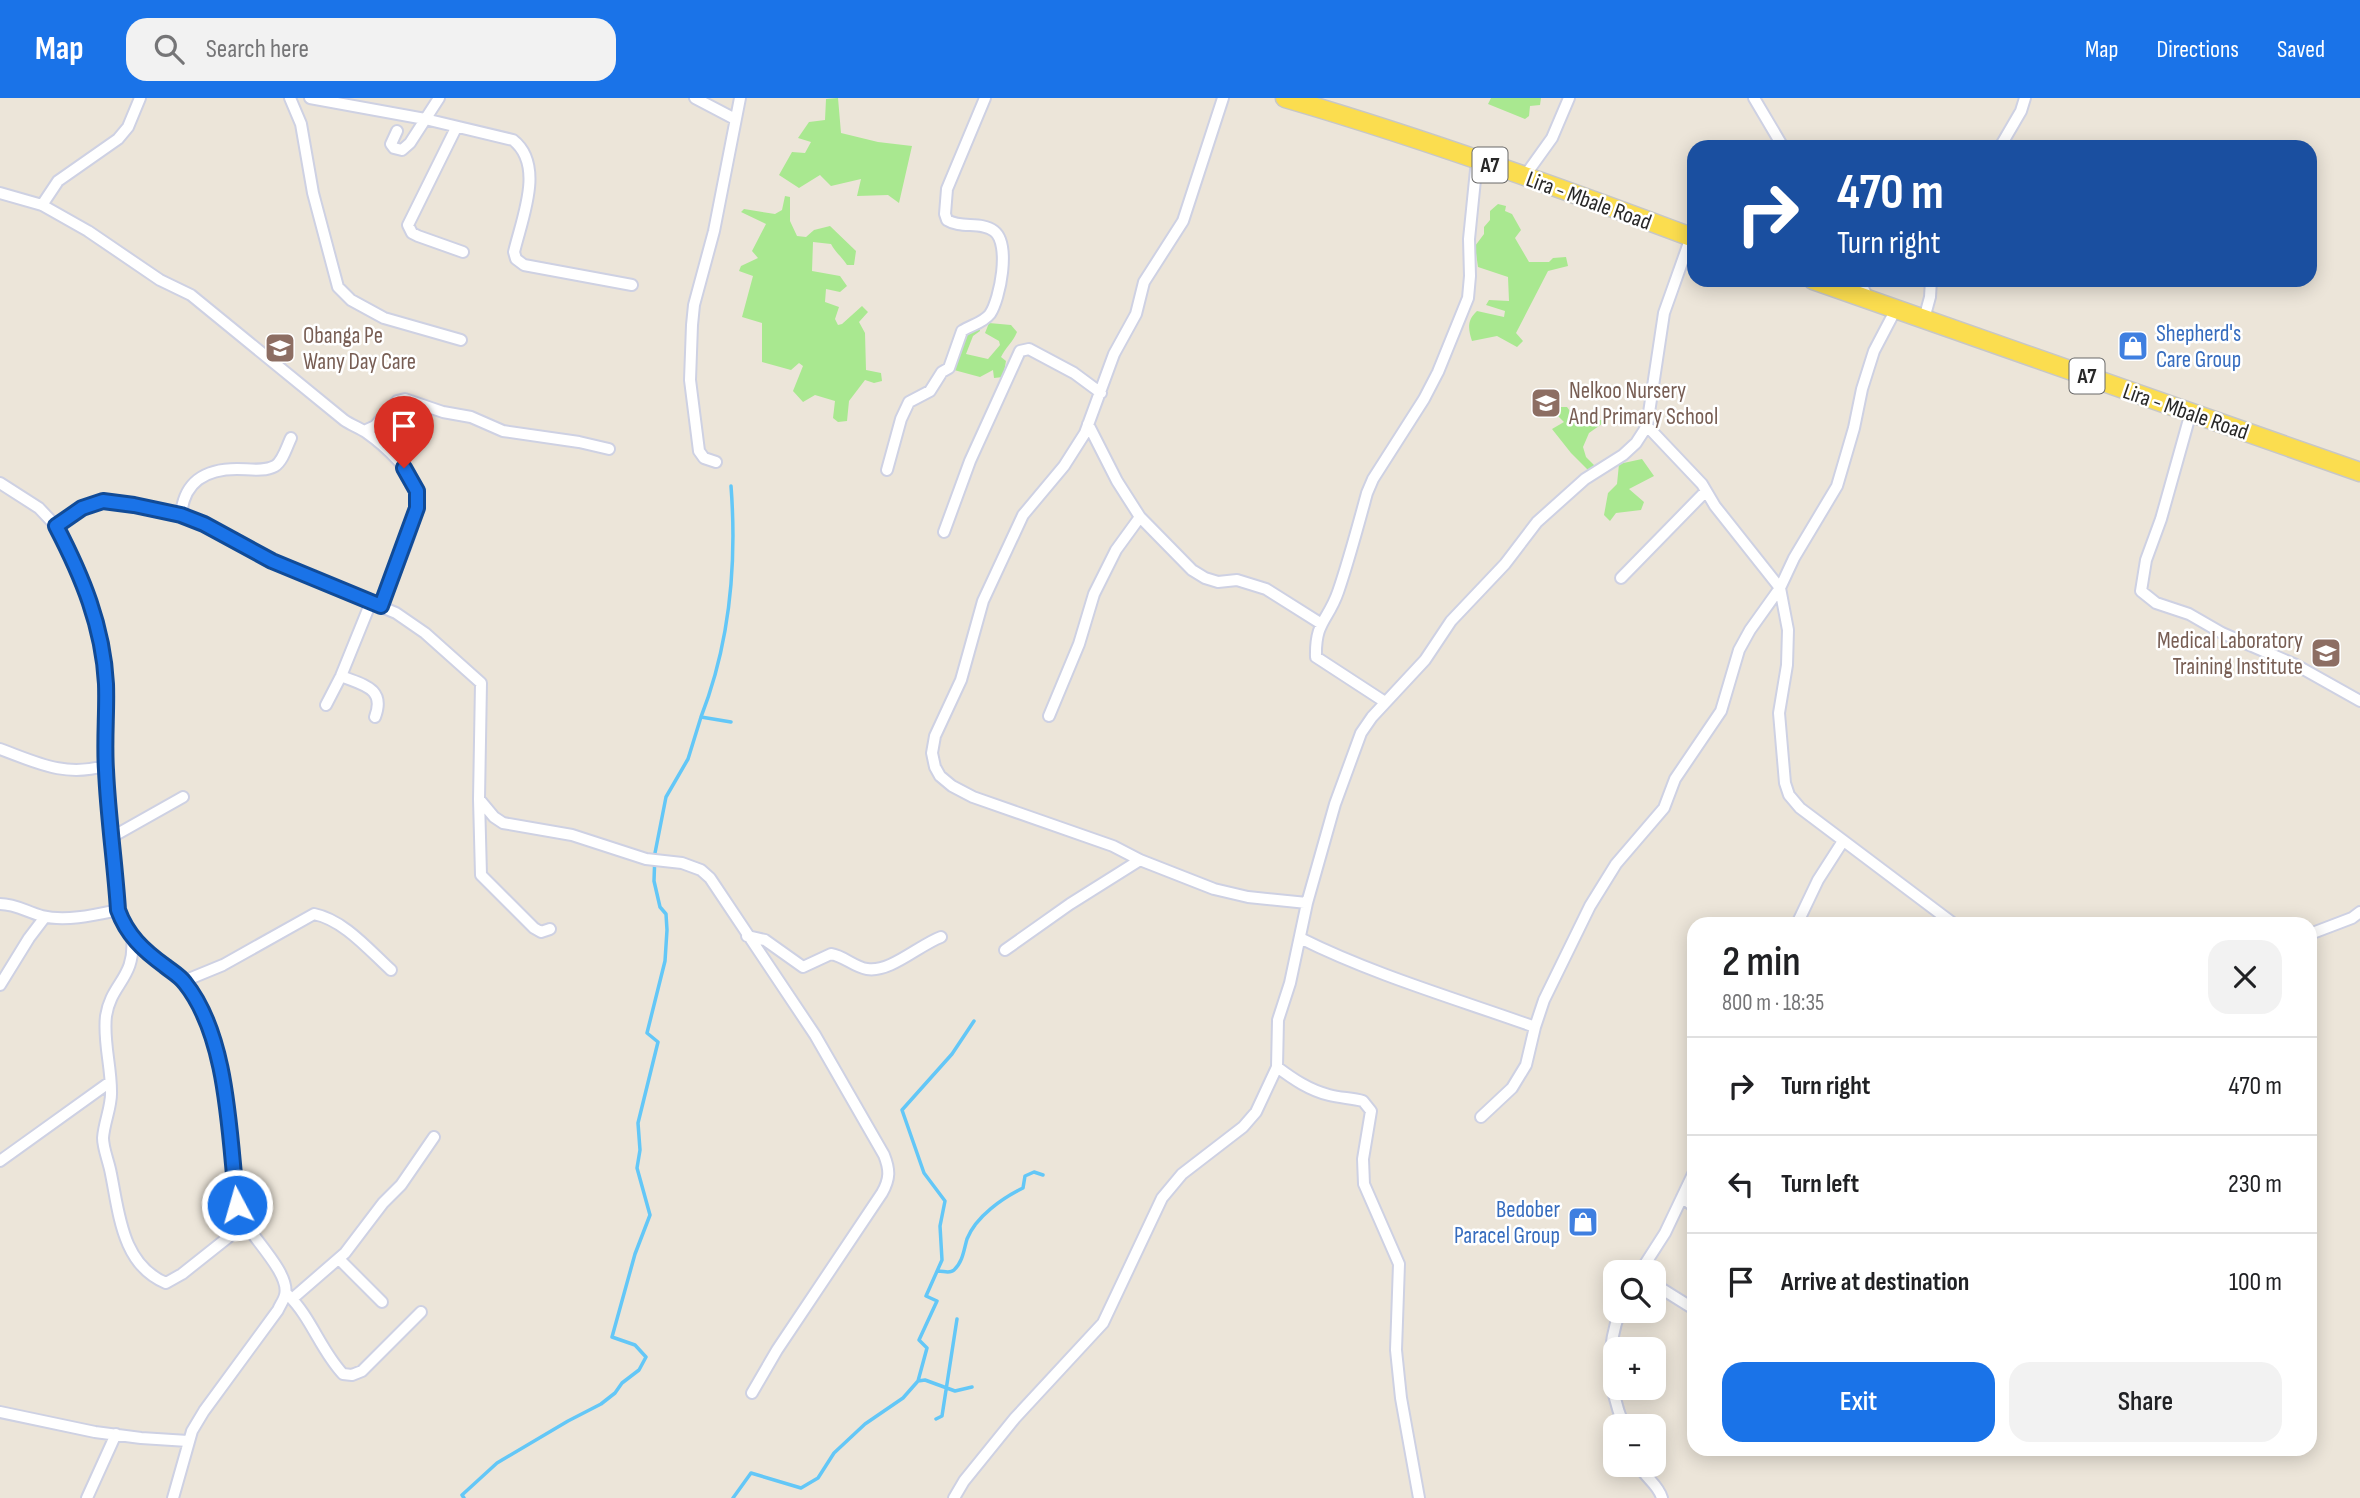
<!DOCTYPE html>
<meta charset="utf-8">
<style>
:root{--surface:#fff;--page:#f2f2f2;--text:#202124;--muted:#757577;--line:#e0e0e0;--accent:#1a73e8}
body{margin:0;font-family:"Sofia Sans Condensed",sans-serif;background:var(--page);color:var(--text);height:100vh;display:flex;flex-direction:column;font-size:26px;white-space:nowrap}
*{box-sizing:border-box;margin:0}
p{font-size:23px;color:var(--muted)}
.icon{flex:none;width:38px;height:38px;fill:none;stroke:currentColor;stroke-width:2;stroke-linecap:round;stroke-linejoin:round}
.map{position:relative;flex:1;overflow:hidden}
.panel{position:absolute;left:1687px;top:819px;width:630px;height:539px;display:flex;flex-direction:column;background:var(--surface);border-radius:21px;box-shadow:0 4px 18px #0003}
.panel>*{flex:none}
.guide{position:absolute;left:1687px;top:42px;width:630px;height:147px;border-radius:21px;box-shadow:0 4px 18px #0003;background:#1a4fa0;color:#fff;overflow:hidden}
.tools{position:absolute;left:1603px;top:1162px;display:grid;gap:14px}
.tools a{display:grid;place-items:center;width:63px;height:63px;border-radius:14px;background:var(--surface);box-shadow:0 4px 18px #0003;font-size:35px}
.pin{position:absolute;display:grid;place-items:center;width:60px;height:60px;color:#fff;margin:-72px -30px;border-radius:50% 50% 50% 0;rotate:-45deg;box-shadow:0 0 7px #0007}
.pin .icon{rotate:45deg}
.me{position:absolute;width:77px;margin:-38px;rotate:354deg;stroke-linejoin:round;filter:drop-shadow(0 0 5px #0008)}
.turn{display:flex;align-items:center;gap:24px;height:147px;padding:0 35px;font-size:32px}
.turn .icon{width:91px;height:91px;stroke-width:2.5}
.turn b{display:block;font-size:49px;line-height:60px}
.round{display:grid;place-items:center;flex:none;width:74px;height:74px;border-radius:21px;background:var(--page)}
.head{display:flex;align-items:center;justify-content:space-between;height:119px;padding:0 35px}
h1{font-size:42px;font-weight:600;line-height:52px}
.cta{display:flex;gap:14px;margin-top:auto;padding:14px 35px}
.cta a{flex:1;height:80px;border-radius:21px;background:var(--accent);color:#fff;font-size:28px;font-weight:600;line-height:80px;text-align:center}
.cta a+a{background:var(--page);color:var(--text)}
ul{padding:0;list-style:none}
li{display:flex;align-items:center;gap:21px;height:98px;padding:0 35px;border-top:2px solid var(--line)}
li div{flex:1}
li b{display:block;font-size:26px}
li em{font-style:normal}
header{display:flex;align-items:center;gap:42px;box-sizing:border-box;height:98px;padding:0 35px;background:var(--accent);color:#fff}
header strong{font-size:33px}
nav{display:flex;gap:38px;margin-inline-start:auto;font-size:24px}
.search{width:490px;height:63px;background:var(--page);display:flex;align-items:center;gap:18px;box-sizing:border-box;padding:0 24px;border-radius:21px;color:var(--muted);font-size:26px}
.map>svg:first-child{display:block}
.green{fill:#a9e890}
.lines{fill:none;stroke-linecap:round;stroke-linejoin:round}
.stream{stroke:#63c7f7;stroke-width:3.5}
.street-casing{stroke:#ced1e3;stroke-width:14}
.primary-casing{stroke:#c7c7c7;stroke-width:21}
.street{stroke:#fff;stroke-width:10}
.primary{stroke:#fbdd4f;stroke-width:18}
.route-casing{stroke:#114b97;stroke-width:18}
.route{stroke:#1a73e8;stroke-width:12}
.labels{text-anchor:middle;stroke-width:5;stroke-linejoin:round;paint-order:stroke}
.shield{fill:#fff;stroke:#686868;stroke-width:2}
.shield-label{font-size:21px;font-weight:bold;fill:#282828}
.street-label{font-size:23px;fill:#282828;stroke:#fff}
.shop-label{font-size:23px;fill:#366cbe;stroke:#fff;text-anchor:start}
.education-label{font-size:23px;fill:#785e54;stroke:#fff;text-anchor:start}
</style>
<header>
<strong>Map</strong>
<div class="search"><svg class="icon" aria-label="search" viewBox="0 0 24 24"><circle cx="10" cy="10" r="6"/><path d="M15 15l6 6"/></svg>Search here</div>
<nav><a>Map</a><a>Directions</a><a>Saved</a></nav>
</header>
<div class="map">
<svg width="2360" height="1400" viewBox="0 0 2360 1400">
<rect width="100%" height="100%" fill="#ece5d9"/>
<path class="green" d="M838,0L841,35L878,44L912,48L899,105L888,97L857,98L861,81L831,88L820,77L799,90L779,77L792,54L805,55L811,44L798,40L809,24L825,22L826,1Z
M1491,0H1541L1540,7L1530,8L1529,18L1525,21L1488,6Z
M785,98L790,99V123L797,138L806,139L814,132L830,128L856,153L854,167H847C842,159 835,154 831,146L813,144L812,173L840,178L847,188L840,194L826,191L825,204L839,209L835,221L838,227L842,226L862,208L868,214L859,224L865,235L866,272L881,275L882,283L874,285L865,282L849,303L847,323L838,324L833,320L835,303L815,297L803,304L793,293L803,268L799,265L791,272L762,264V225L742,219L753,178L739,173L741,168L758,160L752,153L766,126L741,114L744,111L775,116L782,112Z
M1498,106L1506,108L1505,113L1512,116L1521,132L1515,140L1529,164H1549L1553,160L1566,159L1568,168L1548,173L1516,235L1523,243L1517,249L1497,238L1472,243C1468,231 1467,222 1477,213L1504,219L1505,213L1486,207L1489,202L1509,203L1508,179L1478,169L1475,148L1484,136V129L1490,122V113Z
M989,225L1011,227L1017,234C1013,244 1006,249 1001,259L1006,263L1003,279L994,280L993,272L980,279L954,272L965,233L979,228L980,233L973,238L966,256L988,261L1000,247L999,243L985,235Z
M1542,309H1567L1573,317L1606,323L1589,335L1583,349L1586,359L1595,368L1604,361L1603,374L1594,378L1571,355L1552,331L1564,324L1557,317L1540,318L1537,312Z
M1642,361L1654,378L1629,391L1644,404L1641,412L1616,415L1610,423L1604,417L1608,395L1617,386L1619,366Z"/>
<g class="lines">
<path class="stream" d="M701,619C730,545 737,467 731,388
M938,1173C944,1173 950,1176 954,1172C963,1164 964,1151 967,1141C976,1118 1003,1100 1023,1090L1025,1078L1034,1074L1043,1077
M918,1283L925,1282L955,1293L972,1289
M936,1321L942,1318L957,1221
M464,1400L462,1397L497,1365L568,1323L601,1306L615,1295L622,1285L639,1272L646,1259L635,1247L612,1239L635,1156L650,1117L637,1070L640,1052L638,1025L658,944L647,935L665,863L667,832L666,816L660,809L654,783L655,755L666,699L688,661L701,619L731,624
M733,1400L751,1375L801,1390L818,1380L834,1355L865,1326L903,1300L918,1283L927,1250L919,1242L937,1203L926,1198L942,1162L940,1128L945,1103L924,1075L902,1012L952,956L974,923"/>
<g class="street-casing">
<path id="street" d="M290,0L301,26L313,95L338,189L351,202L384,220L461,242
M310,0L425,21L513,42C545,67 522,120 514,154L516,161L524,167L632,187
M695,0L735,21
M1223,0L1183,123L1144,184L1136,216L1114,256L1085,335L1064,368L1023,417L983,503L961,582L935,638L932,655L935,669L940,678L952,688L973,699L1113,748L1140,762L1214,791L1248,799L1307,805
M1754,0L1783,49
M456,30L408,127L412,135L418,138L463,154
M397,33L391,46L394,50L402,52L410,45L439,0
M2000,49L2021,13L2025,0
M1524,79L1552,40L1569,0
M0,95L42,107L88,133L160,182L191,197L344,322C351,327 360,330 367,335C384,347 415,375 418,396C421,419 391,483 381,508
M42,107L58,83L118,41L128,29L140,0
M1859,182L1869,202
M1896,211L1874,253L1862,291L1854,330L1837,388L1794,460L1780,490L1788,532L1787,567L1779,615L1785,685L1789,697L1800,710L1954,826
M1924,221L1930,199L1931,182
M2191,314L2161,421L2146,462L2141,493L2156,505L2189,516L2222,535L2296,567L2360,603
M1088,326L1117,383L1140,419L1192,472L1205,480L1218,484L1237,482L1266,491L1320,525
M364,333L375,328L397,303L405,301L443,314L471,319L503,333L579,344L609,351
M716,364L704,360L699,353L690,282L692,227L694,207L714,133L740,0
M887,372L901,321L909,304L930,293L942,274L949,270L962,233C971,227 983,225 990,216C1000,201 1011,146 994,133C981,123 961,131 947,122L945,116L947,91L985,0
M0,385L39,410L56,428L78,471L93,510L105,572V668L118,812C136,859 175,863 196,903C219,946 227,998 231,1047C233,1068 231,1095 239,1115C249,1137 291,1175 285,1197C284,1202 280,1207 278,1212L204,1313L192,1333L173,1400
M181,417C184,384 205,371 237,371C249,371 264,374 275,368C283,363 287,348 291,340
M56,428L82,410L103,403L134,407L181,417L204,426L272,463L396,515L425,535L481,585L479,701L494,719L503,725L572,737L646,761L682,765L701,772L710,780L815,937L884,1057C890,1072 890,1081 882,1095L777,1252L752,1295
M944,434L970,363L1020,253L1029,251L1074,275L1101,295
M1621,480L1706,393
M341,578C363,587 386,590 375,619
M1385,604L1316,559C1315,523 1328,523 1338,494C1349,462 1358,428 1367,395L1373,381L1424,301L1438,274L1468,200L1470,178L1469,141L1477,62
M326,607L341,578L371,504
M1049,618L1079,546L1094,496L1116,452L1140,419
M0,651C38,665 64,679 105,668
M479,701L481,777L534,830L541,834L550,831
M112,739L183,699
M0,806C16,806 27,814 42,818C65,824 95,817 118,812
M1797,826L1818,782L1843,743
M2310,836L2352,820L2360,814
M747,838L765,842L803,869L831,856C844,858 854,869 867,871C890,875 919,847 941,839
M132,840C136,880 111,885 106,918C103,943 111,967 111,993C112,1008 104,1024 103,1040C103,1051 109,1064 111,1076C119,1115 122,1167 166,1185L182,1176L245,1126
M1300,840C1374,877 1457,901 1535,929
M1005,852L1070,806L1140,762
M184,883L223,867L314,816C344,822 369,852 391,872
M0,887L29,840L45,819
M1277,969C1293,981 1309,992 1329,997C1340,1000 1352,1000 1363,1003L1371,1013L1363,1061L1364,1086L1399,1166L1396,1252L1401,1300L1419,1400
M1481,1019L1512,990L1526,967L1535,929L1544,902L1590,808L1616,766L1664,710L1675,681L1721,613L1739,552L1750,532L1780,490L1715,408L1702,386L1647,328
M0,1063L110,984
M1682,1099L1694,1109
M339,1161L382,1204
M1640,1174L1665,1135L1694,1074
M1654,1186L1694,1211
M288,1197C311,1219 321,1253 343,1276L352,1277L362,1273L421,1214
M292,1201L345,1155L383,1105L401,1087L434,1039
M1620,1213C1605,1254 1608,1288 1624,1328
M0,1314L95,1334L141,1340L188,1343
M1639,1367C1645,1380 1658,1386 1662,1400
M87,1400L116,1336
M954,1400L964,1383L1015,1320L1103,1225L1162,1100L1182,1076L1243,1029L1256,1014L1277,969L1278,922L1290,885L1307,805L1335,706L1361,635L1372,619L1425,562L1451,523L1505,466L1537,424L1585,381L1623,357L1636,345L1647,328L1664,215L1691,139"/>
</g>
<g class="primary-casing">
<path id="primary" d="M1285,0C1423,40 1559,89 1694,140
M1813,182L2360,374"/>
</g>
<use href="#street" class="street"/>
<use href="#primary" class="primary"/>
</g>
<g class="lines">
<g class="route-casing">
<path id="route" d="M237,1107C229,1039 229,940 185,885C180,878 171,873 165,868C143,852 127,837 118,812C115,765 108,719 106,672C104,643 107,614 106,586C103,528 82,478 56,428L82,410L103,403L134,407L181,417L204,426L272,463L381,508L417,410V393L404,370"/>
</g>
<use href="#route" class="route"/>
</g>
<defs>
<g id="shop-square" transform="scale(1.575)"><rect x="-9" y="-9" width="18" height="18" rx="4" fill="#3f7fe0" stroke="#fff"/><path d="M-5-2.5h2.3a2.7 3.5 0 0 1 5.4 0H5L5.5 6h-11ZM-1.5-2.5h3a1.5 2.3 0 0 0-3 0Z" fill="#fff"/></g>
<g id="school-square" transform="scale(1.575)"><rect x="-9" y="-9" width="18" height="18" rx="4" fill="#8d6e63" stroke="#fff"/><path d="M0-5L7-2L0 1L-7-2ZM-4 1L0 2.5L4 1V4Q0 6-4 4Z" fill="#fff"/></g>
</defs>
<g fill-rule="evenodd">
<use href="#shop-square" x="2133" y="248"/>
<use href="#school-square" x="280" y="250"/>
<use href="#school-square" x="1546" y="305"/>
<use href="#school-square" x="2326" y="555"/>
<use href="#shop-square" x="1583" y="1124"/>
</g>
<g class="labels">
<g class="shield">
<rect x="1472.5" y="49.5" width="35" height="35" rx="5"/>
<rect x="2069.5" y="260.5" width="35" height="35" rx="5"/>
</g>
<g class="shield-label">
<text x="1490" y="74">A7</text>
<text x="2087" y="285">A7</text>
</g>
<g class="street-label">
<text transform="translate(1589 102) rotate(20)" y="8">Lira - Mbale Road</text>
<text transform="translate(2186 313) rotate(19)" y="8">Lira - Mbale Road</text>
</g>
<g class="shop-label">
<text x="2156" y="243">Shepherd's<tspan x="2156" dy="26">Care Group</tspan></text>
<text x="1560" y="1119" text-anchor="end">Bedober<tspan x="1560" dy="26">Paracel Group</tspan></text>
</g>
<g class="education-label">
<text x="303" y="245">Obanga Pe<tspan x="303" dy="26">Wany Day Care</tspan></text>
<text x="1569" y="300">Nelkoo Nursery<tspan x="1569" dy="26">And Primary School</tspan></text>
<text x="2303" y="550" text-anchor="end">Medical Laboratory<tspan x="2303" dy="26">Training Institute</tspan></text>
</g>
</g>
</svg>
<div class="tools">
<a><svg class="icon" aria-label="search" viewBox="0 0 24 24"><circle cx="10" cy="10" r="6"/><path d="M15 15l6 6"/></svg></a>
<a>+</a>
<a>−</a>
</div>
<div class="pin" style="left:404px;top:370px;background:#d93025"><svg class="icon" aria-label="arrive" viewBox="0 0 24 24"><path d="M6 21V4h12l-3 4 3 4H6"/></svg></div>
<svg class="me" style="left:237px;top:1107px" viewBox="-20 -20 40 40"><circle r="17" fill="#1a73e8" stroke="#fff" stroke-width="3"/><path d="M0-11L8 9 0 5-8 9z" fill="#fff"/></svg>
<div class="guide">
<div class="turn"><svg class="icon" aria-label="right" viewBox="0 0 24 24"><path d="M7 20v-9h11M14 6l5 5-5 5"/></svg><div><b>470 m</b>Turn right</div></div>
</div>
<section class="panel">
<div class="head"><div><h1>2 min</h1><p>800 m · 18:35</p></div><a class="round"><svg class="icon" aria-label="close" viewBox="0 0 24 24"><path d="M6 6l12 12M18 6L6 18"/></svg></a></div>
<ul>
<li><svg class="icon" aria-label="right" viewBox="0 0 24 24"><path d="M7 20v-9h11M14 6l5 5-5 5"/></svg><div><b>Turn right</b></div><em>470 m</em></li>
<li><svg class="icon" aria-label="left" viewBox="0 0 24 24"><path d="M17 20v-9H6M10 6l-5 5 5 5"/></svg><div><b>Turn left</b></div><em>230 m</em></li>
<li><svg class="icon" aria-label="arrive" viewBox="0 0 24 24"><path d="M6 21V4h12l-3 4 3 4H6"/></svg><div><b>Arrive at destination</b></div><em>100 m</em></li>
</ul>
<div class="cta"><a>Exit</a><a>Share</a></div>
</section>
</div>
